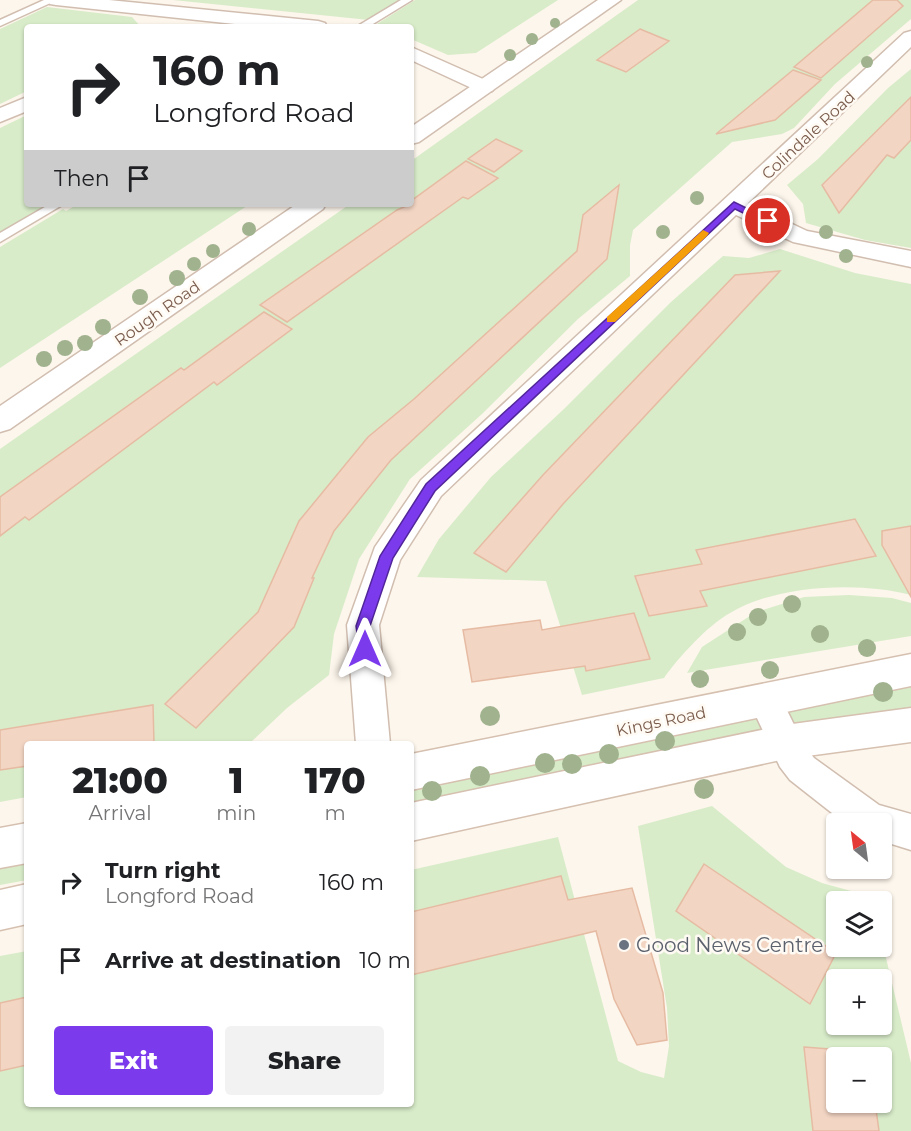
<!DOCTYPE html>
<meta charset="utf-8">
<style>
:root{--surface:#fff;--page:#f2f2f2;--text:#202124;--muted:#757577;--accent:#7c3aed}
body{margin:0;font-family:Montserrat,sans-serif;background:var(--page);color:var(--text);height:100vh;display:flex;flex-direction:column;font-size:22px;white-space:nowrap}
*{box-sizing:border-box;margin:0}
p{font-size:20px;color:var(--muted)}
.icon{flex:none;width:33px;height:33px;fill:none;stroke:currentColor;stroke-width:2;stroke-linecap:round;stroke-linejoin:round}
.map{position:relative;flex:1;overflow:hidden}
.side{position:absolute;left:24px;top:741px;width:390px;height:366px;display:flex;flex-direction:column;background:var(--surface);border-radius:6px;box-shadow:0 2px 4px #0004}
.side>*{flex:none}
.banner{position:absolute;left:24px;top:24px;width:390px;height:183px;border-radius:6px;box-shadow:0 2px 4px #0004;background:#fff;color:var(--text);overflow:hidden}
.needle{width:39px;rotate:331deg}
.buttons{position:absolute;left:826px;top:813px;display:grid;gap:12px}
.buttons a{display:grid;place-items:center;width:66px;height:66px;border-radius:6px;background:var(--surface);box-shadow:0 2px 4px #0004;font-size:30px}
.pin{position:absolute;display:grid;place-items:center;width:51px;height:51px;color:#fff;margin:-26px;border:3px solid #fff;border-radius:50%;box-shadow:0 2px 6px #0007}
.me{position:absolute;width:66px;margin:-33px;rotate:0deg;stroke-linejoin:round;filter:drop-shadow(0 0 4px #0008)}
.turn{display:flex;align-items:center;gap:21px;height:126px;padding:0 30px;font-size:27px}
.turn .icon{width:78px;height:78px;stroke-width:2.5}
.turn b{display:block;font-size:42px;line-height:51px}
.then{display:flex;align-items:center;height:57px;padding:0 30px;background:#0003;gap:12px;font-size:22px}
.eta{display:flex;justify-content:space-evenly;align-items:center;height:102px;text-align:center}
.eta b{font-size:36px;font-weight:800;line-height:42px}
.button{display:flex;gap:12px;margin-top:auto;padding:12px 30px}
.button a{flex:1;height:69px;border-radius:6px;background:var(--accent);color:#fff;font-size:24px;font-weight:800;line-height:69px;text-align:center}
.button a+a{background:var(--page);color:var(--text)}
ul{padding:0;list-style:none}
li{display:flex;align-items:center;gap:18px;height:78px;padding:0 30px}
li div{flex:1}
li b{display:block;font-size:22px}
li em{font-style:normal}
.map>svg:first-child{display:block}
.green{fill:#d8ecc9;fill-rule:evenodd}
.building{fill:#f3d5c3;stroke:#e6bba3;stroke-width:1.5}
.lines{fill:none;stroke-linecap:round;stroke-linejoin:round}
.service-casing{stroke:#d1beb0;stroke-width:3}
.minor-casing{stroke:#d1beb0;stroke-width:3}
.tertiary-casing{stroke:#d1beb0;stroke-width:3}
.secondary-casing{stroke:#d6c0b0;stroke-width:3}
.service{fill:#fff;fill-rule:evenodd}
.minor{fill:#fff;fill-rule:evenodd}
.tertiary{fill:#fff;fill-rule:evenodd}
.secondary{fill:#fff;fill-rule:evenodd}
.tree{fill:#a0b28e}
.route{fill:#7c3aed;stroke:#51269a;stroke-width:1.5}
.slow{fill:#f59e0b}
.worship-dot{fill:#6b7280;stroke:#fffaf3;stroke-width:2}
.labels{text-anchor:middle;stroke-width:5;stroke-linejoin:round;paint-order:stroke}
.street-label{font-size:16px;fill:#7a5c4d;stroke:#fffaf3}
.near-worship-label{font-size:20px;fill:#5b616d;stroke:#fffaf3;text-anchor:start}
</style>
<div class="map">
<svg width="911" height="1131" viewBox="0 0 911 1131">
<rect width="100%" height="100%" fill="#fdf6ec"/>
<path class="green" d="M173,0H401L369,20Z
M415,0H558L476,53L448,55L411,39V27H384L377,24Z
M638,0H911V19L835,84L794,128L782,134L732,142L633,230L630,245V276L578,319L482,414L410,479L359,559L334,634L329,675L287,708L249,744H27V797L0,802V449L350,204H411V161Z
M47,7L132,17L141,27H27V91L0,104V29Z
M911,69V248L865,240L806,223L803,204L787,185L818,159L888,88Z
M27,115V204H48L0,232V128Z
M78,204H250L0,368V247L63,209L66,211Z
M780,249L855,273L911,284V595C859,581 776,585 730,613C708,625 678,658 664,678L582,695L546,581L417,577L439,539L491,477L565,408L671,302L723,256L749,258Z
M849,595L892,598L911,603V636L687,673L702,647L756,612L804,597Z
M911,680V707L411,805V777Z
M712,806L786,867L822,883L862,894L870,901L837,902V946H882V941L911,1063V1131H0V956L27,951V1104H411V870L558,837L618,1061L641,1072L664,1078L669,1046L667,1008L638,826ZM837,980H882V1024H837ZM837,1058H882V1102H837Z
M27,851V880L0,885V857Z"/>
<path class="building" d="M873,0H897L903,6L821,78L794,67Z
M640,29L669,41L626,72L597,60Z
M793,70L821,80L775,120L716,134Z
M911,97V140L894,158L887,155L839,213L822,185Z
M496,139L522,151L494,172L468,159Z
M466,161L498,178L468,199L463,197L287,322L260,305L397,210L411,204V201Z
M619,185L607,259L391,460L334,531L312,578H314L294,627L196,728L165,704L258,612L299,521L368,437L414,399L577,251L583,215Z
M780,271L563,504L506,572L474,553L543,475L735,275Z
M264,312L292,329L217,385L214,382L29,520L25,517L0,536V497L181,368L184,370Z
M855,519L876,556L700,591L707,606L649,616L635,576L702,564L696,550Z
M911,526V597L882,545V531Z
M634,613L650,659L586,671L585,666L472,682L463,630L540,620L542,630Z
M153,705L154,744H27V766L0,770V730Z
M704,864L836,953L810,1004L676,911Z
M561,876L568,900L632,888L663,993L667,1040L637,1045L614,999L596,931L411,975V912Z
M27,997V1065L0,1071V1003Z
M804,1047L868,1052L869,1058H837V1102H875L879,1131H813Z"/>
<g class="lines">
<g class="service-casing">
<path id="service" d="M44,0H57L0,26V20Z
M401,0H412L368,27H356Z
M50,204H64L0,242V233Z"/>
</g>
<g class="minor-casing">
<path id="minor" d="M47,0H109L318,21L325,23L327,27H264L56,5L50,4Z
M911,31V47L748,203L807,231L911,251V267L793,242L736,215L441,496L400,560L379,625L390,744H356L347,625L375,547L421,480L904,33Z
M411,47L492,83L495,87L492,91H478L411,60Z
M27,97V111L0,122V108Z
M764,684L776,688L804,745L814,758L879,805L911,814V850L882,841V824H846L790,780L780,767L748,699L752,688Z"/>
</g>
<g class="tertiary-casing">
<path id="tertiary" d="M598,0H621L419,142L411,144V127Z
M297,204H326L323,209L10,429L0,432V406Z"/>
</g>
<g class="secondary-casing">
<path id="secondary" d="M911,654V686L411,790V754Z
M911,708V742L785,759L411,841V803L785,725Z
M27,823V863L0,868V828Z
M27,884V924L0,930V890Z"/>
</g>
<use href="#service" class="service"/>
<use href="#minor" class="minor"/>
<use href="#tertiary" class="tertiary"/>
<use href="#secondary" class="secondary"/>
</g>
<g class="tree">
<circle cx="555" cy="23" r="5"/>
<circle cx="532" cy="39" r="6"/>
<circle cx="510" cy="55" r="6"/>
<circle cx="867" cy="62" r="6"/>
<circle cx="697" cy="198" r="7"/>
<circle cx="249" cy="229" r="7"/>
<circle cx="663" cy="232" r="7"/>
<circle cx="826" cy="232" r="7"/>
<circle cx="213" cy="251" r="7"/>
<circle cx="846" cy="256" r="7"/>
<circle cx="194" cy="264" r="7"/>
<circle cx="177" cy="278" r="8"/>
<circle cx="140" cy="297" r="8"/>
<circle cx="103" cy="327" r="8"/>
<circle cx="85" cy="343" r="8"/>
<circle cx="65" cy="348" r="8"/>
<circle cx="44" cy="359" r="8"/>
<circle cx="792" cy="604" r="9"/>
<circle cx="758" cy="617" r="9"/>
<circle cx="737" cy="632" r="9"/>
<circle cx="820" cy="634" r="9"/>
<circle cx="867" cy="648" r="9"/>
<circle cx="770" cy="670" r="9"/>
<circle cx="700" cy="679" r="9"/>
<circle cx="883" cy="692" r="10"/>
<circle cx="490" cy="716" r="10"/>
<circle cx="665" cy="741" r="10"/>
<circle cx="609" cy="754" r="10"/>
<circle cx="545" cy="763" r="10"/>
<circle cx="572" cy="764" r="10"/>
<circle cx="480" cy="776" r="10"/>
<circle cx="704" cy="789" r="10"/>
<circle cx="432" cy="791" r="10"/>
</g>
<path class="route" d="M734,202L773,221L768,224L764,223L735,209L435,491L393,558L370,626L372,649L370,654L365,656L360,654L356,626L380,556L426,484Z"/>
<path class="slow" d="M703,230L709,233L707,236L615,322H607V317Z"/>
<circle class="worship-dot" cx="624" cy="945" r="6"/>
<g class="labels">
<g class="street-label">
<text transform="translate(808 135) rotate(-43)" y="6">Colindale Road</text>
<text transform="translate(157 313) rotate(-35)" y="6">Rough Road</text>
<text transform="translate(661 721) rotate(-12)" y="6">Kings Road</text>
</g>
<g class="near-worship-label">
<text x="636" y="952">Good News Centre</text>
</g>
</g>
</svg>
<div class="buttons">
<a><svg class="needle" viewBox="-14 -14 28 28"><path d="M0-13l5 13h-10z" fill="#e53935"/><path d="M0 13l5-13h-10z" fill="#757577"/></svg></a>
<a><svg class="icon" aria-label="layers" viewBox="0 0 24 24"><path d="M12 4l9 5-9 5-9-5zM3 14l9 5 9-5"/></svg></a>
<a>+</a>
<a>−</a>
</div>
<div class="pin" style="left:768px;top:221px;background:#d93025"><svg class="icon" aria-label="arrive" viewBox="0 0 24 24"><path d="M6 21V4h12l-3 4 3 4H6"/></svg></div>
<svg class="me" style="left:365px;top:649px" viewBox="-20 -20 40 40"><path d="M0-17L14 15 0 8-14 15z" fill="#7c3aed" stroke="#fff" stroke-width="4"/></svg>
<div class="banner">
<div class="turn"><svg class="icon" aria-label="right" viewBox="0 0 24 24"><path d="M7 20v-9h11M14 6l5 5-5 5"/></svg><div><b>160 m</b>Longford Road</div></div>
<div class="then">Then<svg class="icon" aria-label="arrive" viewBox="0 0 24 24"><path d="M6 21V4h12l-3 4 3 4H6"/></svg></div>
</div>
<section class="side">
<div class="eta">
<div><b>21:00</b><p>Arrival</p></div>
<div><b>1</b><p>min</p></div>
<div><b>170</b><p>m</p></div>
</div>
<ul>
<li><svg class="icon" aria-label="right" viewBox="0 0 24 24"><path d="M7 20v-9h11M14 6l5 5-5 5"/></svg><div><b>Turn right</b><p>Longford Road</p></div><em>160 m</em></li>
<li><svg class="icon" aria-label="arrive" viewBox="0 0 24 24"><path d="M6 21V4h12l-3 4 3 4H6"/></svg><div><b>Arrive at destination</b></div><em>10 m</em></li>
</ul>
<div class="button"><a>Exit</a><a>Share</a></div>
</section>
</div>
